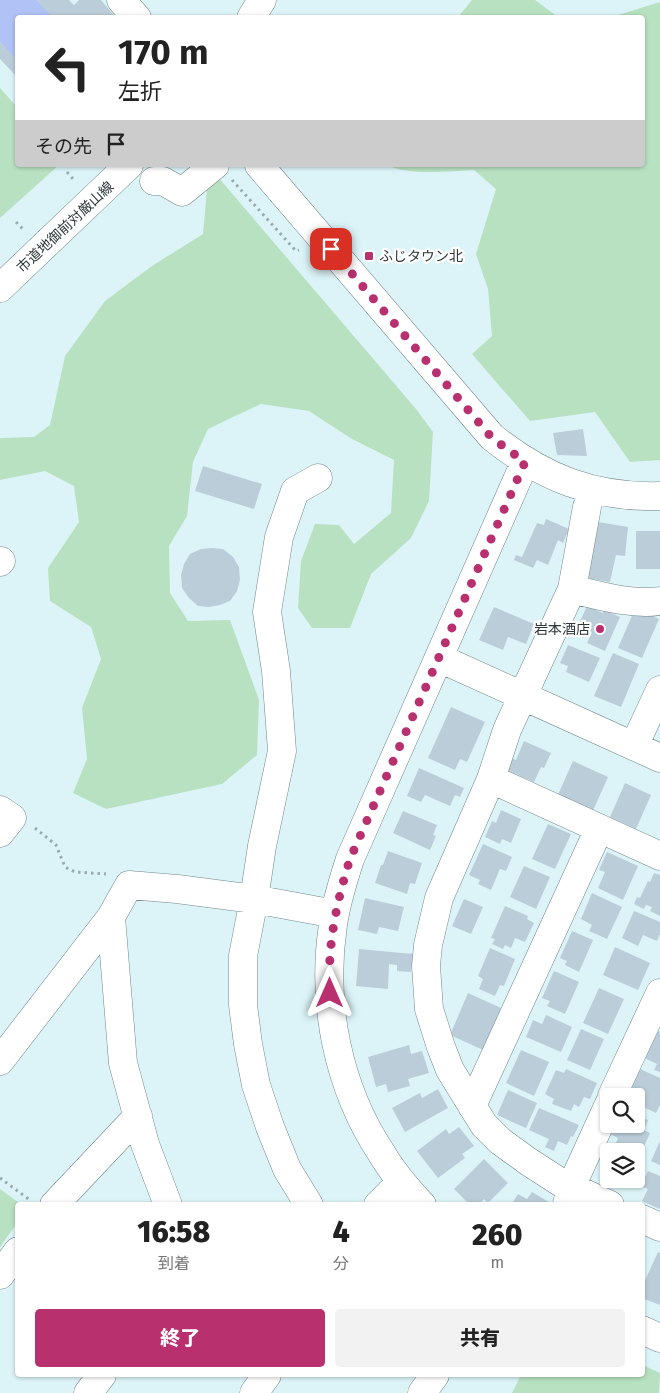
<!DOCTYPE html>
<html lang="ja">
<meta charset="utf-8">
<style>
:root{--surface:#fff;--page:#f2f2f2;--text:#222;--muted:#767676;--accent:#b8306e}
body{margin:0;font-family:"Fira Sans","Noto Sans JP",sans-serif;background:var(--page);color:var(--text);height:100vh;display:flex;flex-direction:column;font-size:19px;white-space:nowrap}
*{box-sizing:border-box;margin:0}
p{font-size:16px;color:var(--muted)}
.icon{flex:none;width:28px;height:28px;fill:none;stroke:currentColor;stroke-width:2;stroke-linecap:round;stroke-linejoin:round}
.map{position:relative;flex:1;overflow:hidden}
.drawer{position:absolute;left:15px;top:1202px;width:630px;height:175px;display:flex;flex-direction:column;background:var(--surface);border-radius:5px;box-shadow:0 1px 4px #0004}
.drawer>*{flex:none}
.guide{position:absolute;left:15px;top:15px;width:630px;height:152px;border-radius:5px;box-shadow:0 1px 4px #0004;background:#fff;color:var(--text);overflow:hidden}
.fabs{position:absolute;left:600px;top:1088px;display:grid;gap:10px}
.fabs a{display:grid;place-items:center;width:45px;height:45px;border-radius:5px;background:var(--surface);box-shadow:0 1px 4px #0004;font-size:25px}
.pin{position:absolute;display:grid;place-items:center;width:42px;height:42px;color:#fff;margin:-21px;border-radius:10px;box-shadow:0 2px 8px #0006}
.me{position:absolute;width:55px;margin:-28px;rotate:0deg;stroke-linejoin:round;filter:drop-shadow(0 0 4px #0008)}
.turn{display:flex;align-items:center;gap:18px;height:105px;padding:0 20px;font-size:22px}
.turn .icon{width:65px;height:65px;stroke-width:2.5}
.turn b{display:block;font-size:35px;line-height:42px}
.then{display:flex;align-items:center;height:48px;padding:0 20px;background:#0003;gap:10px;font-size:19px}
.eta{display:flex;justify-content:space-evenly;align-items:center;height:85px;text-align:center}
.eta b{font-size:30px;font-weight:800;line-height:35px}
.button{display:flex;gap:10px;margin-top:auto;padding:10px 20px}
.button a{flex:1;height:58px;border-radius:5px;background:var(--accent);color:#fff;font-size:20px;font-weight:800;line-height:58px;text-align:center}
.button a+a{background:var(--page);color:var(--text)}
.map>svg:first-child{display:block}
.green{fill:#b8e1c1}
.water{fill:#b0c2f6}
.building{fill:#bccdda}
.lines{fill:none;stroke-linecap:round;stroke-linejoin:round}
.minor-casing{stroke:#71868a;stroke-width:29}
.path{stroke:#99abaf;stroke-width:3;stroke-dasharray:2.5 4;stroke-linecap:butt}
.minor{stroke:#fff;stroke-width:28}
.route{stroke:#b8306e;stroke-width:9;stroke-dasharray:0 16.2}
.poi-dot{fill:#b8306e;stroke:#fff;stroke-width:2}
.labels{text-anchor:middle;stroke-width:4.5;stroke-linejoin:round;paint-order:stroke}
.street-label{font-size:14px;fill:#2d3638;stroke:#fff}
.poi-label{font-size:14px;fill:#2d3638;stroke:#fff;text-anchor:start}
</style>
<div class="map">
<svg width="660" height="1393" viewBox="0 0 660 1393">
<rect width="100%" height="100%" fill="#dcf4f8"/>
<path class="green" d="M472,0H535L558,17H458Z
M660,2V460L630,462L595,412L530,421L472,354L492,336L488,289L476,254L496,189L474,170C454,171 404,176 389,165H642V18L579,17L615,16Z
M0,88L17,107L18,165H59L0,218Z
M218,177L416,409L433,432L429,501L411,538L371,574L350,628H312L298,608L301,561L315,524L339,525L354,544L391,513L394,460L352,439L309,411L261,404L208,429L193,462L187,516L169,546L170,593L188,621L230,620L259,700L257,755L222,784L106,809L73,793L87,759L82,708L101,659L91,627L50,601L48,568L79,522L74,486L45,471L0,480V438L34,437L50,425L65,356L105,301L152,266L203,234L207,189Z
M0,1189L22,1205H18L17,1223L0,1247Z
M643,1365L660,1373L659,1393H512L521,1375H642Z"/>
<path class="water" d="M0,0H37L53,17L18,18L17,61L0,42Z"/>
<path class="building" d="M37,0H69L74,5L79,0H101L116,18H53Z
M0,42L18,61V78L0,59Z
M583,429L587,456L557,455L553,433Z
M203,466L262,484L254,509L195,491Z
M546,519L569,529L563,543L558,540L548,565L537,560L533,568L514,560L516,555L522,557L537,523L544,525Z
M598,522L628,527L625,556L616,555L610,582L587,578Z
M636,531H660V569H636Z
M212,548L223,549L233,557L239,567L240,580L237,591L230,601L220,605L209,607L198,606L189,598L182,588L181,575L184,564L190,554L201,549Z
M587,606L603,613L604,610L620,617L605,651L587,643L592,632L578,626Z
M494,607L534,624L526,644L508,637L503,650L479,640Z
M635,609L659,619L642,658L618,648Z
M568,645L600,658L589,682L566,672L568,666L560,663Z
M613,653L639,664L621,707L594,696Z
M451,707L485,722L467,762L460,759L455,770L428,758Z
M524,741L551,753L544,768L541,767L534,782L506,770L512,758L516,760Z
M573,761L608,777L592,813L557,797Z
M419,768L464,788L460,797L455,795L450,806L425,795L421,802L407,796Z
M625,783L651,795L636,829L610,817Z
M501,810L521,819L511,843L502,839L500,844L485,837L492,821L496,823Z
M403,811L437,825L433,835L436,836L430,850L393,833Z
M548,824L571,834L555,869L532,859Z
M483,844L512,857L506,871L500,869L491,890L478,884L480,880L469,875Z
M388,851L422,863L415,884L410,883L407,894L375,883L381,865H383Z
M607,852L638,866L623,900L598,888L605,872L599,870Z
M524,866L550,877L536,909L510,897Z
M654,873L660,875V916L650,911L652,907L646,905L644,909L634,904L637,897L640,898L648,881L650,882Z
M592,893L622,907L607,939L589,931L592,925L581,919Z
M365,898L404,907L398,931L379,927L377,934L358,930Z
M464,899L483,907L471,934L452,926Z
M505,906L528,916L527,919L534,923L525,942L515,938L511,948L505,945L503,949L492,944L495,939L491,938Z
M634,911L660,922V934L657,941L643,935L638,946L622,938Z
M572,931L593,940L579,972L565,965L567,961L560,958Z
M615,947L650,963L638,990L603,975Z
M490,948L515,959L504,986L500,985L495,996L479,989L483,979L478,976Z
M359,949L413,954L411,972L397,971V965L389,964L388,989L356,986Z
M554,971L579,982L565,1014L547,1006L550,1001L542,998Z
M599,988L624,999L608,1034L583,1023Z
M468,993L501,1008L483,1050L450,1035Z
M546,1015L572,1027L561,1052L526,1037L533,1020L542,1024Z
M581,1029L604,1039L590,1070L567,1060Z
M656,1030L660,1032V1072L654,1070L657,1064L644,1058Z
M409,1045L411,1054L422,1051L429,1073L408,1079L410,1086L388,1092L386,1084L376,1087L368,1057Z
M521,1050L549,1062L534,1096L506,1083Z
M566,1069L597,1083L590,1099L584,1097L579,1107L574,1104L571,1111L552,1104L554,1099L545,1094L556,1070L564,1073Z
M640,1069L660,1078V1105L656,1113L637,1104L639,1101L636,1100V1096H628Z
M438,1089L448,1108L405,1132L392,1108L420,1093L422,1098Z
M508,1090L537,1103L526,1128L497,1115Z
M539,1108L579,1125L573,1137L571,1136L567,1145L558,1141L554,1151L545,1147L549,1139L529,1130Z
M636,1115L648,1120L644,1130L650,1133L640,1156L636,1154V1151H629L615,1145L618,1138L610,1134L615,1124H636Z
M459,1127L474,1146L462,1154L465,1158L438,1178L417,1151L446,1129L449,1134Z
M660,1141V1165L651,1161Z
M484,1159L508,1183L488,1203L484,1199L479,1205H470L454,1189Z
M648,1171L660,1176V1209L642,1201L648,1189L641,1186Z
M532,1192L549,1202L548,1205H511L518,1194L527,1199Z
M658,1252L660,1253V1305L642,1298V1287Z"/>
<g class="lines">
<g class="minor-casing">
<path id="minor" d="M121,0L137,18
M251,18L262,0
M259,165L492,437C543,478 594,498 660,496
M154,181H163L182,192L215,165
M0,288L129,165
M587,507L572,589L507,730L491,779L439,898L428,945L426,966L429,1009L441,1047L450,1070L484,1125L500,1141L529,1162L560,1182L610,1205
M0,562L1,561
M572,589C600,596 632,605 660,601
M439,658L660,758
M634,746L660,690
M491,779L660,856
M0,810L12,818L0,833
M111,917L123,1063L145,1144L168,1205
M0,1061L111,917L129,885L177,889L254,899L335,914
M612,1096L660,993
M472,1106L599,829
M567,1204L571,1187L609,1104
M54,1205L138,1116
M309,1205L287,1169L270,1127L256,1085L248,1044L243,1005V956L254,899L262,846L282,751L276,671L267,612L279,537L295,491L318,478
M378,1205L401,1182
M422,1205C407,1189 393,1173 382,1154C338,1088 321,1004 333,925C336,902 343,881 350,859L525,462
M642,1219L660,1227
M0,1275L18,1251
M642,1330L660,1338
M88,1393L102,1375
M254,1393L267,1375
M422,1393L435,1375"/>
</g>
<path class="path" d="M67,172L74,180
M232,180L296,251L299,250
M16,222L23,229
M35,828L56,845L65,867L75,872L106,874
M0,1178L30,1200"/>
<use href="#minor" class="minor"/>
</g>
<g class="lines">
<path class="route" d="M330,993C330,981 329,969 330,958C332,924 340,891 350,859L525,462L492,438L331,249"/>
</g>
<g class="poi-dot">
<rect x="364" y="251" width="10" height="10" rx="2.5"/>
<circle cx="600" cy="629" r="5"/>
</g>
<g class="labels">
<g class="street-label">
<text transform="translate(65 227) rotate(-43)" y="5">市道地御前対厳山線</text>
</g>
<g class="poi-label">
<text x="379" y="261">ふじタウン北</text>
<text x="590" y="634" text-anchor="end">岩本酒店</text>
</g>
</g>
</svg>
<div class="fabs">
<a><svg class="icon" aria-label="search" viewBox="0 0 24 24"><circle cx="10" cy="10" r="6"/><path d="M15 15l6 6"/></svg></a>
<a><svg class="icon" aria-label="layers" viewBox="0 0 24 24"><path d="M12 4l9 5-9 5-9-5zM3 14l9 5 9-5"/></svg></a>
</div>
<div class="pin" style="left:331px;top:249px;background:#d93025"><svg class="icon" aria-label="arrive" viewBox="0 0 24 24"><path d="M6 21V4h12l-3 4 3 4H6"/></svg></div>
<svg class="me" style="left:330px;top:993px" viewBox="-20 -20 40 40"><path d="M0-17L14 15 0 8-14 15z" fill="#b8306e" stroke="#fff" stroke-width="4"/></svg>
<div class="guide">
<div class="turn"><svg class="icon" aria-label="left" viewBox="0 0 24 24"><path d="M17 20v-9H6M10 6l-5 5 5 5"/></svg><div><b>170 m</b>左折</div></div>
<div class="then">その先<svg class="icon" aria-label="arrive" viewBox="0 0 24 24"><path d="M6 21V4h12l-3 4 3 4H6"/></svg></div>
</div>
<section class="drawer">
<div class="eta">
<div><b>16:58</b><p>到着</p></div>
<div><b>4</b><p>分</p></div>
<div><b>260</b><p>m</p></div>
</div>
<div class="button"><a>終了</a><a>共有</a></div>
</section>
</div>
